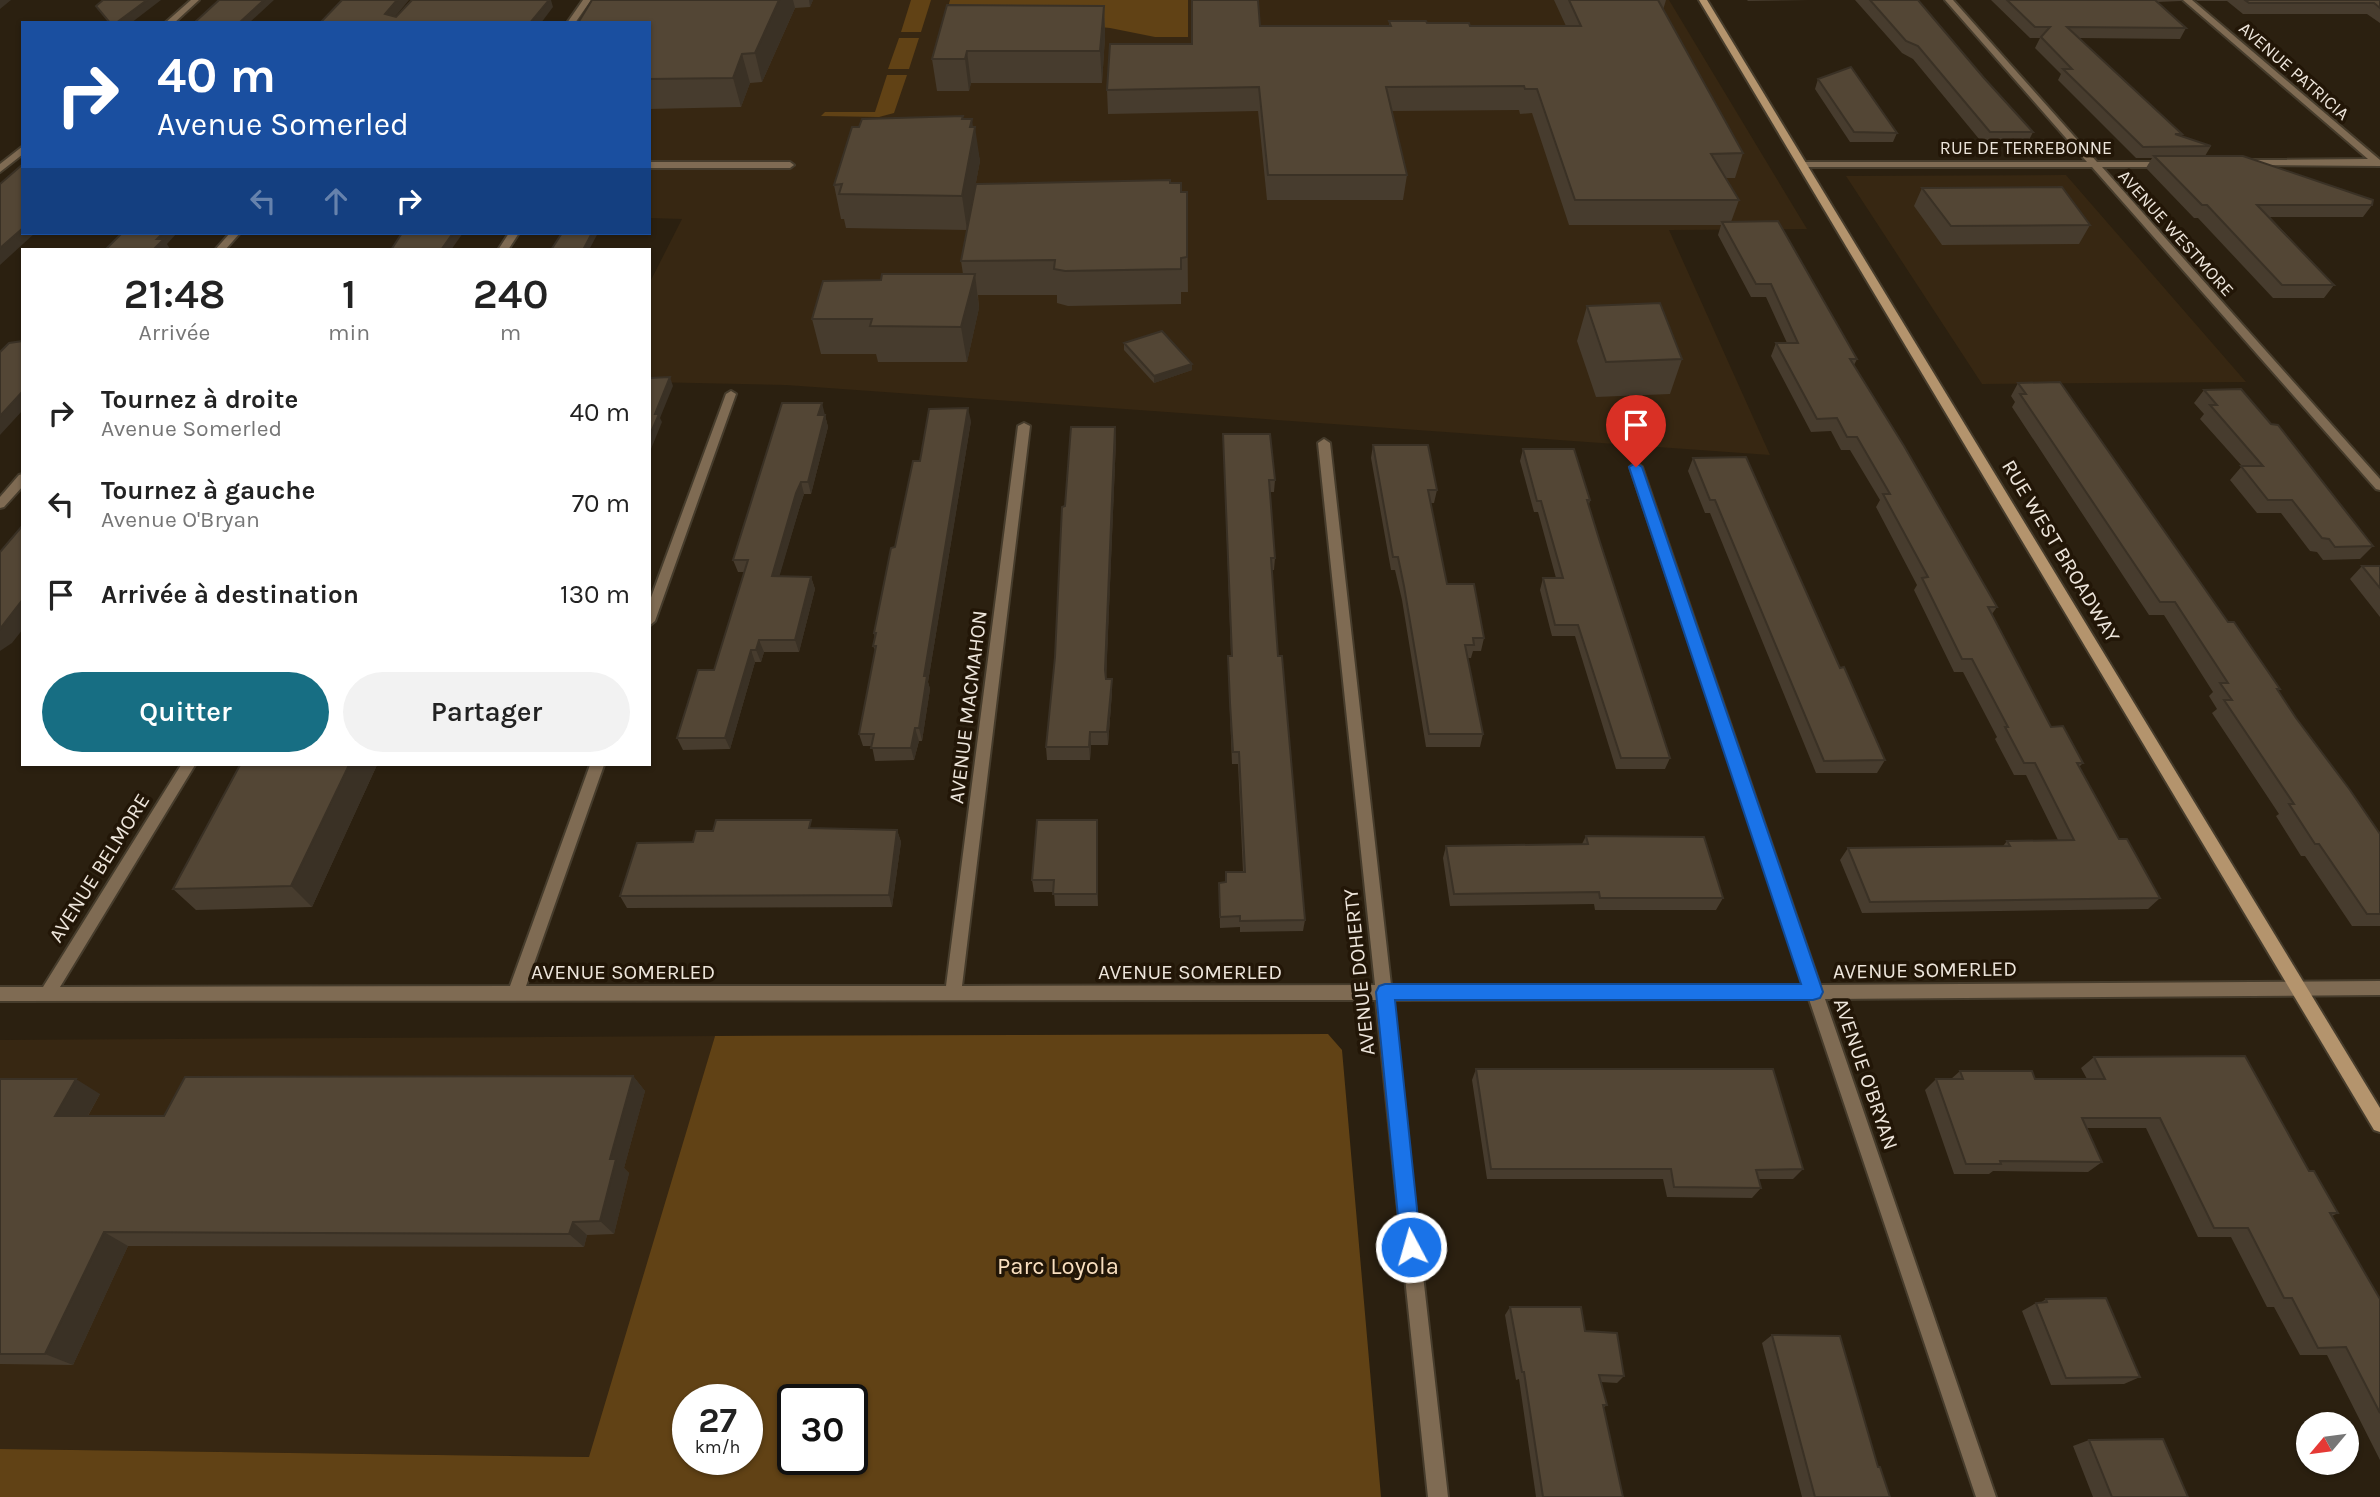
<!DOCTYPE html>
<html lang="fr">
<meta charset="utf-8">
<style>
:root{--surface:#fff;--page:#f2f2f2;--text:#222;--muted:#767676;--accent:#176e83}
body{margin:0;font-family:Karla,sans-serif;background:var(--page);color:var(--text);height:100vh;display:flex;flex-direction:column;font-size:26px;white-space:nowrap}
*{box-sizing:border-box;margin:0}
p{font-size:23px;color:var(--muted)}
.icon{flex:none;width:38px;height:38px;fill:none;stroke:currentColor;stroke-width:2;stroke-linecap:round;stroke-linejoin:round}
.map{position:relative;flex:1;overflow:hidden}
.panel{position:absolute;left:21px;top:248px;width:630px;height:518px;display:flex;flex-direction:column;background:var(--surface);border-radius:0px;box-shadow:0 2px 5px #0004}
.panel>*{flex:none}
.top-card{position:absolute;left:21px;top:21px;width:630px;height:214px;border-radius:0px;box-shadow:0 2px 5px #0004;background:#1a4fa0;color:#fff;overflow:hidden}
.needle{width:46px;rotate:241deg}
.buttons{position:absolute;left:2296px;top:1412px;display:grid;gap:14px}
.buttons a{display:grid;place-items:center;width:63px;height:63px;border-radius:50%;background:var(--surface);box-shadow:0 2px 5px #0004;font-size:35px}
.speed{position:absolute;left:672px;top:1384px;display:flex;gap:14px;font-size:35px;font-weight:700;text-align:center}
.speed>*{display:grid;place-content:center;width:91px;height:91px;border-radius:50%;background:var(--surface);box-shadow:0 2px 5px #0004;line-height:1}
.speed small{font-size:18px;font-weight:400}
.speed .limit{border:4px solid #111;border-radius:10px;background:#fff;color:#111}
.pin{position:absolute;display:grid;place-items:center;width:60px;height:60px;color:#fff;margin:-72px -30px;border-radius:50% 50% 50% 0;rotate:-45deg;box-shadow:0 0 7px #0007}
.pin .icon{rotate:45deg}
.me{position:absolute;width:77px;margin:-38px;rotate:354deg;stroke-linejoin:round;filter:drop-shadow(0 0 5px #0008)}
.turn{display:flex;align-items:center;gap:24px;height:147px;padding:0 21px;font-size:32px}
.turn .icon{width:91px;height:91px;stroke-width:2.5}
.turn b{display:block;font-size:49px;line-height:60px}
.lanes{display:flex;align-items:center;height:66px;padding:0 21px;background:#0003;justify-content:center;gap:35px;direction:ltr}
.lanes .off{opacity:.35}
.eta{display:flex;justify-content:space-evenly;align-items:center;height:119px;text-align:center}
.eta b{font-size:42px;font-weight:600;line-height:49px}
.primary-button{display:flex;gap:14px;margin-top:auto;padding:14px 21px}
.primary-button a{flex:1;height:80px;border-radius:42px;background:var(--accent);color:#fff;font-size:28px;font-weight:600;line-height:80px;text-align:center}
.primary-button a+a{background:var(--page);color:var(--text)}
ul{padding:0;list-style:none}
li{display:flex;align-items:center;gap:21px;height:91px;padding:0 21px}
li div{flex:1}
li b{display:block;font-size:26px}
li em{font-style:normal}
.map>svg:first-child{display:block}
.built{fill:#372712}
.green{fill:#614215;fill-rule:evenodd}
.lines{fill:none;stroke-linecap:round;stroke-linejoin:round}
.street-casing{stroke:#463c2c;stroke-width:4}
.secondary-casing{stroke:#463c2c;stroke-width:4}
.street{fill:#7f6b53;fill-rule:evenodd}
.secondary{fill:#b4946d;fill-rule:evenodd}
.wall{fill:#473c2e}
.shaded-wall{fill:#3a3125}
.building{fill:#534635;stroke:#3a3125;stroke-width:2}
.route{fill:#1a73e8;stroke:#114b97;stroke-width:2}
.labels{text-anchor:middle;stroke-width:7;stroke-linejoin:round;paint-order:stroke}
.far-street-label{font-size:18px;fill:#ede5db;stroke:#221607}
.street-label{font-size:21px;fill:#ede5db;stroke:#221607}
.near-park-label{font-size:24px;fill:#f9dfbf;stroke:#221607}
</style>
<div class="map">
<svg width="2380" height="1497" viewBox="0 0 2380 1497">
<rect width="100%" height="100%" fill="#2b2010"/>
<path class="built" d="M684,0H1669L1807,229L1669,230L1770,455L786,385L649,382V284L682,219L649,218V66Z
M2066,175L2246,382L1982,384L1846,176Z
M715,1036L592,1457L0,1449V1040Z"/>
<path class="green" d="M911,0H931L921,32H901Z
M950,0H1188V37H1155L1110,28L947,11Z
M899,38H919L909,69H888Z
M887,75H907L894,113L879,117L821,116L825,112H875Z
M1328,1034L1342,1050L1381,1497H0V1449L589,1457L715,1036ZM688,1400H747V1460H688ZM852,1400V1460H793V1400Z"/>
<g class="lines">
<g class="street-casing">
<path id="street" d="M191,0H199L174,23H165Z
M583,0H591L575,23H567Z
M1945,0H1953L2097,162H2171L2172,164L2168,167H2102L2380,479V490L2376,489L2092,167H1799V163L1802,162H2087Z
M2183,0H2192L2380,160V166L2245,165V161L2248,160L2368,159Z
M23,146V154L0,172V164Z
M649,162H790L794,165L790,168H649Z
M230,233H240L225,250H215Z
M509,233H519L508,250H498Z
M731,391L736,394L655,621L649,626V603L726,394Z
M1024,423L1030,426L962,986L1375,985L1318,443L1324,439L1330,443L1391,985H1804L1630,467L1636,463L1642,467L1820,985L2380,981V995L1825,999L1996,1497H1976L1809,999L1392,1000L1448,1497H1428L1376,1000L0,1001V987H43L181,765H195L60,987L510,986L590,765H604L526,986H946L1018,426Z
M23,474V486L4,507L0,508V497L19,475Z"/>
</g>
<g class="secondary-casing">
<path id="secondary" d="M1699,0H1707L2380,1108V1132L2374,1130Z"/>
</g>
<use href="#street" class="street"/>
<use href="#secondary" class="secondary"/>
</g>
<path class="wall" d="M592,0H813L810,7L795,8L762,82L750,83L741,107L649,109V23Z
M1554,0H1666L1663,10L1743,153L1735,178H1726L1739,200L1731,222L1857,359L1854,365L1997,607L1992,614L2051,727L2083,763L2079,767L2119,839L2160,898L2148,909L1862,913L1840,860L1848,848L2003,846L2007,841L2058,840L2026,775H2014L1995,739L1997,737L1963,672H1954L1914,590L1917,585L1876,507L1880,500L1850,450H1841L1831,431L1811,432L1771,356L1776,343H1787L1766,297H1751L1718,235L1721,225H1569L1532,113L1520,114L1519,110L1392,111L1407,175L1403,200H1267L1258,111L1108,114L1107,90L1192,44L1260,26H1389V21L1470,26H1566Z
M1747,0H1809L1748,1Z
M1855,0H1918L1984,78L2033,132L2027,144L1984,145L1913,59L1902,53Z
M1991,0H2182L2181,1L2157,2L2186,28L2180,39L2079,38L2182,134L2181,136L2211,146L2205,156L2372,205L2363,217H2270L2334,285L2324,298H2273L2198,218H2194L2146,168L2152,158H2136L2058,80L2061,74L2035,48L2040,38H2030Z
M2196,0H2380V23L2367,14H2243L2227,1H2197Z
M1104,6L1105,37L1102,83H971L969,91H937L932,59Z
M1818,79L1897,133L1893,142H1850L1815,89Z
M963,119L973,127L980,161L967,230L846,228L844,219H841L834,185Z
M1170,183L1181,192H1187L1188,292H1181V304L1068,306L1057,303V295H978L979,308L967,362H878L876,354H821L812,319L963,274L961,261Z
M1922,188L2090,225L2079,244L1942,245L1914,206Z
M1587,306L1682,359L1670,394L1596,397L1577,341Z
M1124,343L1192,370L1154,383L1124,350Z
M2018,383L2228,622L2280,689L2278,691L2296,718L2380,834V926H2352L2305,856H2301L2276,816L2279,814L2212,713L2217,709L2209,696L2213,692L2164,615H2149L2012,407L2015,402L2011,396Z
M2204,390L2373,546L2360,559L2323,560L2317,552L2310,551L2281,513H2257L2230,480L2242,466L2200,419L2204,414L2194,403Z
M825,415L828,427L811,494H804L800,506L779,576L811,577L815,589L799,652H764L761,662H755L730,749L683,750L677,738L714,670L744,572H738L733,560Z
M971,421L928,682L930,689L922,741H919L914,760L875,761L872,746H863L859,734L875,650L873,646L875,638L874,633L895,547L920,461Z
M1115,427L1116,440L1106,679H1112V692L1108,745H1091L1090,760H1047L1046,747L1055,657L1065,506Z
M1223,434L1275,480L1274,492H1270L1275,558L1274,570H1272L1278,656L1305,920L1303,931L1240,932V927L1220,928L1219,883L1225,882L1226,872H1243L1238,764H1232L1230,715L1228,656H1231Z
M1373,445L1437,490L1434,503H1431L1447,584L1484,638L1481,651H1473L1471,658H1468L1483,734L1480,747H1426L1402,600L1395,570H1391L1371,458Z
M1523,449L1590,500L1589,505L1599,539L1670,758L1665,769H1616L1575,636H1552L1540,590L1543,578H1556L1538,512H1534L1520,461Z
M1693,458L1840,668L1885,760L1877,773H1816L1710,513H1705L1688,471Z
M2362,566H2380V617L2350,579Z
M240,765H377L312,907L196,910L173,889Z
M1097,820L1098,832V906H1055L1054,892H1034L1032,880Z
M814,828L897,830L901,842L892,907L627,908L620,896L693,842Z
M1586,836L1723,898L1716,910H1595L1594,904L1450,906L1443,858L1446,846L1582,844Z
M2094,1057L2309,1171L2338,1213L2332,1216L2380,1299V1460L2327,1355H2300L2274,1307H2267L2231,1237H2198L2146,1128H2087L2102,1162L2088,1172L1993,1171L1989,1174H1954L1925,1090L1936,1079H1951L1960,1071L2035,1079H2087L2081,1068Z
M1476,1069L1803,1169L1793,1179H1759L1761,1188L1752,1198L1667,1197L1663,1179H1487L1472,1080Z
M633,1076L645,1091L624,1168L629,1173L614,1234L587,1235L584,1247L128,1246L73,1365L0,1364V1079L100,1094L88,1116H164Z
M2046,1299L2140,1377L2124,1384L2051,1385L2022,1311L2036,1303H2040Z
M1510,1307L1585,1331L1624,1376L1617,1383L1601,1382L1607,1405L1603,1408L1623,1497H1536L1519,1379L1516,1380L1505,1315Z
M1772,1335L1878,1467L1890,1497H1802L1762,1343Z
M2089,1440L2188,1497H2093L2073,1446Z"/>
<path class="shaded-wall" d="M0,0H11L0,9Z
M147,0H161L131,23H116Z
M264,0H274L249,23H239Z
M397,0H409L390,23L385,14Z
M549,0H551L553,7L541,23H530Z
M779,0H793L795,8L762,82L755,53Z
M809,0H813L810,7Z
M1104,6L1105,37L1102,83L1100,51Z
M967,51L971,83L969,91L965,59Z
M742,54L750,83L741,107L733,78Z
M972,119L974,135L975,127L980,161L967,230L962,196L970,127Z
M23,228V233H35L0,265V248Z
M163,233H177L167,244L170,249L168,250H153L157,239Z
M453,233H463L451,250H441Z
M592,233H598L589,250H583Z
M975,274L979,308L967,362L961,327Z
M1192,364V370L1154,383V376Z
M670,377L673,386L660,418L662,422L649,454V437L655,414Z
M23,391V410L0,435V416Z
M822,403L825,415H818Z
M968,408L971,421L928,682L930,689L922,741L919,728L924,676Z
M825,415L828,427L811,494L808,482Z
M1115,427L1116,440L1106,683L1105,670Z
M801,482L804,494L800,506L776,588L772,576L796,493Z
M811,577L815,589L799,652L795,640Z
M23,599V629L12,643L0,651V629Z
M759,640L764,652L761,662L756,650Z
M751,650L755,662L730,749L725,738Z
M1112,679V692L1108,745L1107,732Z
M915,728L919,741L914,760L911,748Z
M1090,732L1091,745L1090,760L1089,747Z
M349,765H377L312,907L291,886Z
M1097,820L1098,832V906L1097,894Z
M897,830L901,842L892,907L889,895Z
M633,1076L645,1091L624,1168L629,1173L614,1234L600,1221L610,1159Z
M76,1079L100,1094L79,1131L55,1116Z
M573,1222L587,1235L584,1247L569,1234Z
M104,1232L128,1246L73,1365L45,1354Z"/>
<path class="building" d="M103,0H147L116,23H110L96,6Z
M219,0H264L239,23H194Z
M342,0H397L385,14L396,17L412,0H549L530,23H320Z
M592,0H779L755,53L742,54L733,78L649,79V23H578Z
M1192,0H1258L1260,26H1391L1389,21H1426L1427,23H1469L1470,26H1581L1569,0H1658L1743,153L1711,154L1739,200H1575L1537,89H1525L1524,86L1386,87L1407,175H1268L1259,87L1107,90L1110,44H1192Z
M1870,0H1918L1984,78L2033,132H1990L1918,46L1906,41Z
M2007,0H2155L2186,28L2067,27L2182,134H2175L2211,146L2143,147L2063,69H2072L2041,37L2050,27H2035Z
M2245,0H2380V8L2374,3H2249Z
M947,5L1104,6L1100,51H967L965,59H932Z
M1851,67L1897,133L1854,132L1818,79Z
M963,116L962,119H972L970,127H975L962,196L839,194L842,184L834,185L852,127H859L862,119Z
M2154,156H2243L2373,200L2372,205H2257L2334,285H2282L2207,205H2202Z
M23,164V228L0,248V184Z
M1170,180V183H1181V192H1187V257L1181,258V269L1065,271L1054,269L1055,260L961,261L976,184Z
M2062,187L2090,225L1951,226L1922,188Z
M1778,221L1857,359H1850L1904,446L1997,607H1988L2051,727L2063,726L2083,763H2077L2119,839H2127L2160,898L1870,902L1848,848L2010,846L2007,841L2074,840L2035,763H2024L2005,727H2008L1972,659H1962L1922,578L1928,577L1883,494H1890L1857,437H1847L1837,418L1817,419L1776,343H1798L1771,284H1756L1722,222Z
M122,233H163L157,239H164L153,250H105Z
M402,233H453L441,250H391Z
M562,233H592L583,250H551Z
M882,274H975L961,327L870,326L872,319H812L823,281L881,280Z
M1660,303L1682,359L1606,362L1587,306Z
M1162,331L1192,364L1154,376L1124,343Z
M23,341V391L0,416V352L9,343Z
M670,377L655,414H659L649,437V378Z
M2060,382L2228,622H2234L2280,689H2277L2296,718L2350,790L2380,834V914H2367L2319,844H2315L2289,804H2294L2224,700H2232L2220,683H2228L2175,602H2160L2020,394H2026L2018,383Z
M2241,389L2271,424L2278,425L2373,546L2335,547L2329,539L2322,538L2292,500H2268L2241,466H2263L2210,405H2217L2204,390Z
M782,403H822L818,415H825L808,482H801L796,493L772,576L811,577L795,640H759L756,650H751L725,738H677L698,670H714L748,560H733Z
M968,408L924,676H927L919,728H915L911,748H871L874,734H859L876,646H873L876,633H874L891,548L895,547L913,461H920L929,409Z
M1071,427H1115L1105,670L1106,679H1112L1107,732H1090L1089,747H1046L1055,657L1062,507L1065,506Z
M1223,434H1270L1275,480H1269L1275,558H1271L1278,656H1282L1305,920L1240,921V916L1220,917L1219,883L1226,882V872H1245L1239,752H1233L1230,703L1228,656H1232Z
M1373,445H1428L1437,490H1428L1447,584H1474L1484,638H1473L1474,645H1465L1483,734H1429L1404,586L1398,557H1393Z
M1523,449H1574L1590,500H1587L1599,539L1670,758H1621L1578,625H1555L1543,578H1563L1541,501H1537Z
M1746,457L1840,668L1844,667L1885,760L1824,761L1715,500H1710L1693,458Z
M23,525V599L0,629V552Z
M2362,566H2380V588Z
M240,765H349L291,886L173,889Z
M716,820H811L809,828L897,830L889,895L620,896L637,843L693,842L696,831H713Z
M1037,820H1097V894H1053L1054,880H1032Z
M1586,836L1704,837L1723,898H1600L1599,892L1454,894L1446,846L1588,844Z
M2245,1056L2309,1171H2314L2338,1213H2330L2380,1299V1413L2346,1347L2318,1348L2292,1298H2284L2248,1228H2214L2160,1118H2082L2102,1162L2000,1161L2001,1164H1966L1936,1079H1963L1960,1071H2032L2035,1079H2105L2094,1057Z
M1476,1069H1773L1803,1169L1756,1170L1761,1188L1674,1187L1671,1169H1491Z
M633,1076L610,1159H616L600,1221L573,1222L569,1234L104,1232L45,1354H0V1079H76L55,1116H164L185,1077Z
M2106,1298L2140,1377L2066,1378L2036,1303L2047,1302L2046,1299Z
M1510,1307H1581L1585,1331L1617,1333L1624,1376L1599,1375L1607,1405H1603L1623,1497H1543L1524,1372H1522Z
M1772,1335L1840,1336L1878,1467H1880L1890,1497H1815Z
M2163,1439L2188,1497H2112L2089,1440Z"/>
<path class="route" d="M1636,463L1642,467L1823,992L1820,998L1813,1000H1395L1421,1247L1418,1254L1411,1257L1404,1254L1401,1247L1376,992L1379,986L1385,984H1801L1629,467Z"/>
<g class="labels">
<g class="far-street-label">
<text transform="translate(2294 71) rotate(41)" y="6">AVENUE PATRICIA</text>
<text x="2026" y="154">RUE DE TERREBONNE</text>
<text transform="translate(2176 233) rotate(48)" y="6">AVENUE WESTMORE</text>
</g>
<g class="street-label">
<text transform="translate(2061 551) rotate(59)" y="7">RUE WEST BROADWAY</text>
<text transform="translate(968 707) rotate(-83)" y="7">AVENUE MACMAHON</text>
<text transform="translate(99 868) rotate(-58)" y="7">AVENUE BELMORE</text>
<text transform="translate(1925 970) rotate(-1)" y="7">AVENUE SOMERLED</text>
<text x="623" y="979">AVENUE SOMERLED</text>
<text x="1190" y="979">AVENUE SOMERLED</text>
<text transform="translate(1359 972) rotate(-96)" y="7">AVENUE DOHERTY</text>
<text transform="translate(1866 1074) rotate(71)" y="7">AVENUE O'BRYAN</text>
</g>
<g class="near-park-label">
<text x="1058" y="1274">Parc Loyola</text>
</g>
</g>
</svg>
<div class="buttons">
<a><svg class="needle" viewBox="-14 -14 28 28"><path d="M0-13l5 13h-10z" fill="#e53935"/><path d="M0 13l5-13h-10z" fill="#767676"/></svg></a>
</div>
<div class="speed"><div>27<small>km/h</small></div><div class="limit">30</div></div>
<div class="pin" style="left:1636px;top:467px;background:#d93025"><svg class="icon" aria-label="arrive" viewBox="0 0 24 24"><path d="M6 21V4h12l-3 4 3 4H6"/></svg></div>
<svg class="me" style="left:1411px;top:1247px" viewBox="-20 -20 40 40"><circle r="17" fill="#1a73e8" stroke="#fff" stroke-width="3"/><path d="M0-11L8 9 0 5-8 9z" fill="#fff"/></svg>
<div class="top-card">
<div class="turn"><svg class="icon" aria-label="right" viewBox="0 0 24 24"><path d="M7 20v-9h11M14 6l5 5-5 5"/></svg><div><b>40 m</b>Avenue Somerled</div></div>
<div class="lanes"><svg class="icon off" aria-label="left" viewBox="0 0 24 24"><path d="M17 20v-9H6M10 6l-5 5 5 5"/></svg><svg class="icon off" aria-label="ahead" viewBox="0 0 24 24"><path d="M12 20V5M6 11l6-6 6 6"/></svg><svg class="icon" aria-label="right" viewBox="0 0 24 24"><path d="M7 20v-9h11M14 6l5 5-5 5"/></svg></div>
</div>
<section class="panel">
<div class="eta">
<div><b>21:48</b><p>Arrivée</p></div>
<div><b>1</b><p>min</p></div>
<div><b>240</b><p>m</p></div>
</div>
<ul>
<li><svg class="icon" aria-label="right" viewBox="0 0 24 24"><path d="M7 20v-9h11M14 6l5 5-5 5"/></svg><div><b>Tournez à droite</b><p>Avenue Somerled</p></div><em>40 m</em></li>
<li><svg class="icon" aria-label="left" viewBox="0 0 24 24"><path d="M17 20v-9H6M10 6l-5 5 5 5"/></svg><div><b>Tournez à gauche</b><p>Avenue O'Bryan</p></div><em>70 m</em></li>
<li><svg class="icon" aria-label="arrive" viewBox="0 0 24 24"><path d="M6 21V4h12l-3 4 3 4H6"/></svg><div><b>Arrivée à destination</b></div><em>130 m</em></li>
</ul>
<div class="primary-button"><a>Quitter</a><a>Partager</a></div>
</section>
</div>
